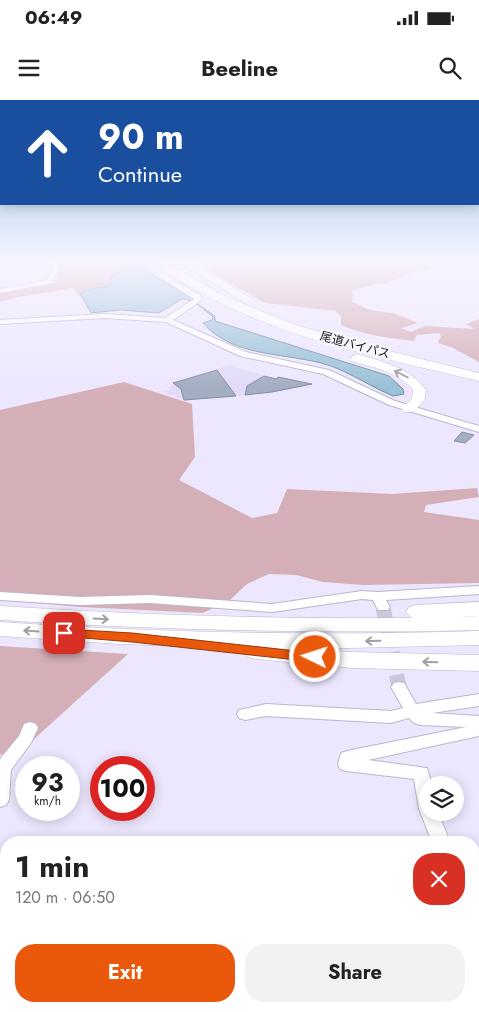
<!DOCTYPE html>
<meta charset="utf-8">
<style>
:root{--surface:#fff;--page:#f2f2f2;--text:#222;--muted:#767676;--accent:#ea580c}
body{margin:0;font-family:Jost,"Noto Sans JP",sans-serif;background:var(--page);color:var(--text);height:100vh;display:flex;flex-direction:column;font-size:19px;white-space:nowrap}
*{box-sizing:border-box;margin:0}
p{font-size:16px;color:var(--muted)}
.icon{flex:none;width:28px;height:28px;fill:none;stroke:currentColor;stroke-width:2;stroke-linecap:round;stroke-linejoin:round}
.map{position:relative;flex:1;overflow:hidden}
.drawer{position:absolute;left:0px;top:736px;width:480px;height:176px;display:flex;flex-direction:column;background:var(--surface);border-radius:20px 20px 0 0;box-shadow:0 2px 12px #0003}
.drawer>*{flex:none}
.guide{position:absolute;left:0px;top:0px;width:480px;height:105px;box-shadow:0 2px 12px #0003;background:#1a4fa0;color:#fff;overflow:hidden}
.controls{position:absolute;left:419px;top:676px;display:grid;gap:10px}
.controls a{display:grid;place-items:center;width:45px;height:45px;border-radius:50%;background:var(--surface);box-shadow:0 2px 12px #0003;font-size:25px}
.speed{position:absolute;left:15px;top:656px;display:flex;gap:10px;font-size:25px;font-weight:700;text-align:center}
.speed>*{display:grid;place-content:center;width:65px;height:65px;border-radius:50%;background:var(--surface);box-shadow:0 2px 12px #0003;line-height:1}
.speed small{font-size:12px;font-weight:400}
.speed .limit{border:8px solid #d22;background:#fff;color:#111}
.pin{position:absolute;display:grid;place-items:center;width:42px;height:42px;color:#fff;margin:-21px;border-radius:10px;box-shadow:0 2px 8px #0006}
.me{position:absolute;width:55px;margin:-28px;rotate:274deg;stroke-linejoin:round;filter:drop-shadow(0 0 4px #0008)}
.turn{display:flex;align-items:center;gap:18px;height:105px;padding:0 15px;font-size:22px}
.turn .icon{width:65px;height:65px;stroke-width:2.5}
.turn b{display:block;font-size:35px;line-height:42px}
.round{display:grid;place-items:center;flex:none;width:52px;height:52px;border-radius:20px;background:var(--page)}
.overview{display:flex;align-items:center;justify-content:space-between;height:85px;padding:0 15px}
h1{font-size:30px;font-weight:700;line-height:38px}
.button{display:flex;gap:10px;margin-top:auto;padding:10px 15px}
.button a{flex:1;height:58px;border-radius:20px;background:var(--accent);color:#fff;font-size:20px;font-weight:700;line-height:58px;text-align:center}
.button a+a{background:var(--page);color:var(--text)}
.status{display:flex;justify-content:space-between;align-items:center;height:35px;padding:0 25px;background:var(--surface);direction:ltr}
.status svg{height:14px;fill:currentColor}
header{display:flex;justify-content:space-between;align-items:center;height:65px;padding:0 15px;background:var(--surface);font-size:22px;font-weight:700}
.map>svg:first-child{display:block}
.built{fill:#e3dbf9}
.green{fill:#d5afb7}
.water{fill:#9ac1d7;stroke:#728c9e}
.building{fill:#a4aec2;stroke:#838da1}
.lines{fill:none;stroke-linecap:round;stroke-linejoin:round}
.minor-tunnel{stroke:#ccc7dc;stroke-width:15;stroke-dasharray:15 8;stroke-linecap:butt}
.minor-casing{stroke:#bbb5cb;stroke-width:2}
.highway-casing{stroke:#bbb5cb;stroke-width:1}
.minor{fill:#fff;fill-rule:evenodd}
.highway{fill:#fff;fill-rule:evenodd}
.oneway{stroke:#a1a0a3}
.route{fill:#ea580c;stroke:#983908}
.labels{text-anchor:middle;stroke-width:5;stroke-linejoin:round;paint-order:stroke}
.far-street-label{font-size:12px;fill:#141219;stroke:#f9f8fc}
</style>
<div class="status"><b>06:49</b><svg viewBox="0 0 49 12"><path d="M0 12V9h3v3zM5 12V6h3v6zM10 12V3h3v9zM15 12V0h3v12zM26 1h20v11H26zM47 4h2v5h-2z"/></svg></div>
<header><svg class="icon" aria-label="menu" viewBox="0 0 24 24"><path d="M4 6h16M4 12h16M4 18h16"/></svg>Beeline<svg class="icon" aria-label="search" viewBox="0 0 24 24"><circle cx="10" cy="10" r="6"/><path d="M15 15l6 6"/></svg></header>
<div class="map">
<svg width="479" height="912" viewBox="0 0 479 912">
<rect width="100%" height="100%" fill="#ede7fe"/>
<path class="built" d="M230,265L268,277L289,279L292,288L275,292L184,301L183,299L176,298L175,295H167L165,291L171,290V286L175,285L173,283Z"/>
<path class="green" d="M62,160H137L156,175L110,180L109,186L86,190L79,196L74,188L18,197L0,202V193L55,183Z
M196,160H429L430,169L417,170L388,183L375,184L351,191L353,194L352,202L370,210L393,213L418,223L401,228L411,232L425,226L474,229L466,224L479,219V262L453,248L438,243L441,236L439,233L417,235L414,241C389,238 364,235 341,225V216L336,211L265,203L223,179Z
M124,282L192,304L195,357L179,380L252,418L277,413L287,389L392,394L477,388L479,397L426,405L424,412L479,420V483L363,485L323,482L296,475L269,474L247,484L230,500L203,513L81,507L0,500V310Z
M0,546L128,554L33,640L0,655Z"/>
<path class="water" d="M140,164L153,176L191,197L193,201L182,199L159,213L121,210L91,213L80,194L86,190L109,186L111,178L115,174Z
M196,203L215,216V221L389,276L403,289L404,294L393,296C372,287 352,274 331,266C290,252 234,259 203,223L212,220L213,217Z"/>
<path class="building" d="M217,270L236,296L184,300L181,289L173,283Z
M264,276L276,279L278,277L312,284L272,292L245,295L247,286Z
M462,332L474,335L465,343L454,341Z"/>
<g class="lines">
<path class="minor-tunnel" d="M383,507L399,587"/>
<g class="minor-casing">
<path id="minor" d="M35,160H55L60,163L52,183L0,193V189L47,180L54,165Z
M192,160H198L202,164L197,165Z
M191,167L193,168V170L181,174L178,172Z
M165,172L168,174L167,176L200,195L202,200L173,220L246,252L329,270L395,301L479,326V332L389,305L323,274L240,256L166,222L104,218L0,224V220L104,214L165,218L194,199L160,177V175Z
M479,486V494L386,500L390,507L388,510H378L373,500L362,499L272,512L150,503L80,505L0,500V492L80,497L150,495L272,504L362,491L378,492Z
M399,582L404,583L416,604L479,594V606L432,613L479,616V636L368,660L427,668L432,685H428V712H438L450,742H432L419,709L414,679L346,671L340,669L338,664L341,653L347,651L466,627L420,625L414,623L409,618L391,623L266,616L245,620L239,618L237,614L239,610L266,604L391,611L403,608L391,587L394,583Z
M30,622L36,624L38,628L31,643L11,670L9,700L6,705L0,707V659L19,636L24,624Z
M6,765V782L0,785V767Z
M0,812L6,814V894H0Z
M474,896L479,898V912H462L461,906H474Z
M93,906H115L116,912H94Z
M234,906H256L259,912H237Z
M420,906H447L450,912H423Z"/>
</g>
<g class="highway-casing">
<path id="highway" d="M151,160H162L222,195L293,224L356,243L479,273V281C380,257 274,238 186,184C175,177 160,170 151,160Z
M178,160H189L252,199L246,202L242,201Z
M356,254C382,261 411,268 426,290L425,299L414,312H404L402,309L412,298L413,290C400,272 371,267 351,261L350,258Z
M479,502V516L460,517L479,516V530C319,534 160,530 0,520V506C137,515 274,519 412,518L406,512L409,507L416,505Z
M0,522C160,533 319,536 479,531V545L307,549L352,552L479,555V571L352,568L256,559L248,557L245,552L248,548L119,544L0,536Z"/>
</g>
<use href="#minor" class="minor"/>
<use href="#highway" class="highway"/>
</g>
<defs><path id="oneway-shaft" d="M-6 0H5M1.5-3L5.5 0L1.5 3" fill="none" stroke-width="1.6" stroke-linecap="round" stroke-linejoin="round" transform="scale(1.25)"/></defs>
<g class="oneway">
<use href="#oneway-shaft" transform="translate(401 274) rotate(-153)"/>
<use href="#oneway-shaft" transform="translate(101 519) rotate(3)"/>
<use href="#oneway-shaft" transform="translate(31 531) rotate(-176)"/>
<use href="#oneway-shaft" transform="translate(373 541) rotate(179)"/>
<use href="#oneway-shaft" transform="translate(430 562) rotate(-178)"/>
</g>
<linearGradient id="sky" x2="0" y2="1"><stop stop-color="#89b9e1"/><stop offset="0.56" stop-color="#f7f4ff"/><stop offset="1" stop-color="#f7f4ff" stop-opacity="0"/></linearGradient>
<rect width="479" height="287" fill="url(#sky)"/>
<path class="route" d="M64,529L132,533L315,553L320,554L321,557L320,561L315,562L132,542L60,536L58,533Z"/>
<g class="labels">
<g class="far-street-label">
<text transform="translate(355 245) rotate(15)" y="4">尾道バイパス</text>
</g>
</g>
</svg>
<div class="controls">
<a><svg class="icon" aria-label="layers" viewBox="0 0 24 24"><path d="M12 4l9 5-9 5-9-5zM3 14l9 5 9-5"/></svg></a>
</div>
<div class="speed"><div>93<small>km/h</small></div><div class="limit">100</div></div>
<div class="pin" style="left:64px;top:533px;background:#d93025"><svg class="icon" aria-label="arrive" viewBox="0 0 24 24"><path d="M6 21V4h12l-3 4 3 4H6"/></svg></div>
<svg class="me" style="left:315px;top:557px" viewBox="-20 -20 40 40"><circle r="17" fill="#ea580c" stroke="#fff" stroke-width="3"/><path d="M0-11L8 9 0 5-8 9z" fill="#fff"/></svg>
<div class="guide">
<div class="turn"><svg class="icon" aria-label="ahead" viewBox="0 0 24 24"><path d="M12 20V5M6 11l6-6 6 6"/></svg><div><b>90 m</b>Continue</div></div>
</div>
<section class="drawer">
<div class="overview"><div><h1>1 min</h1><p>120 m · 06:50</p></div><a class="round" style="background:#d93025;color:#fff"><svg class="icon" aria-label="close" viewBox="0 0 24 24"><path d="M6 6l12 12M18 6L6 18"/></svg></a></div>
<div class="button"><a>Exit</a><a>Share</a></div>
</section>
</div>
